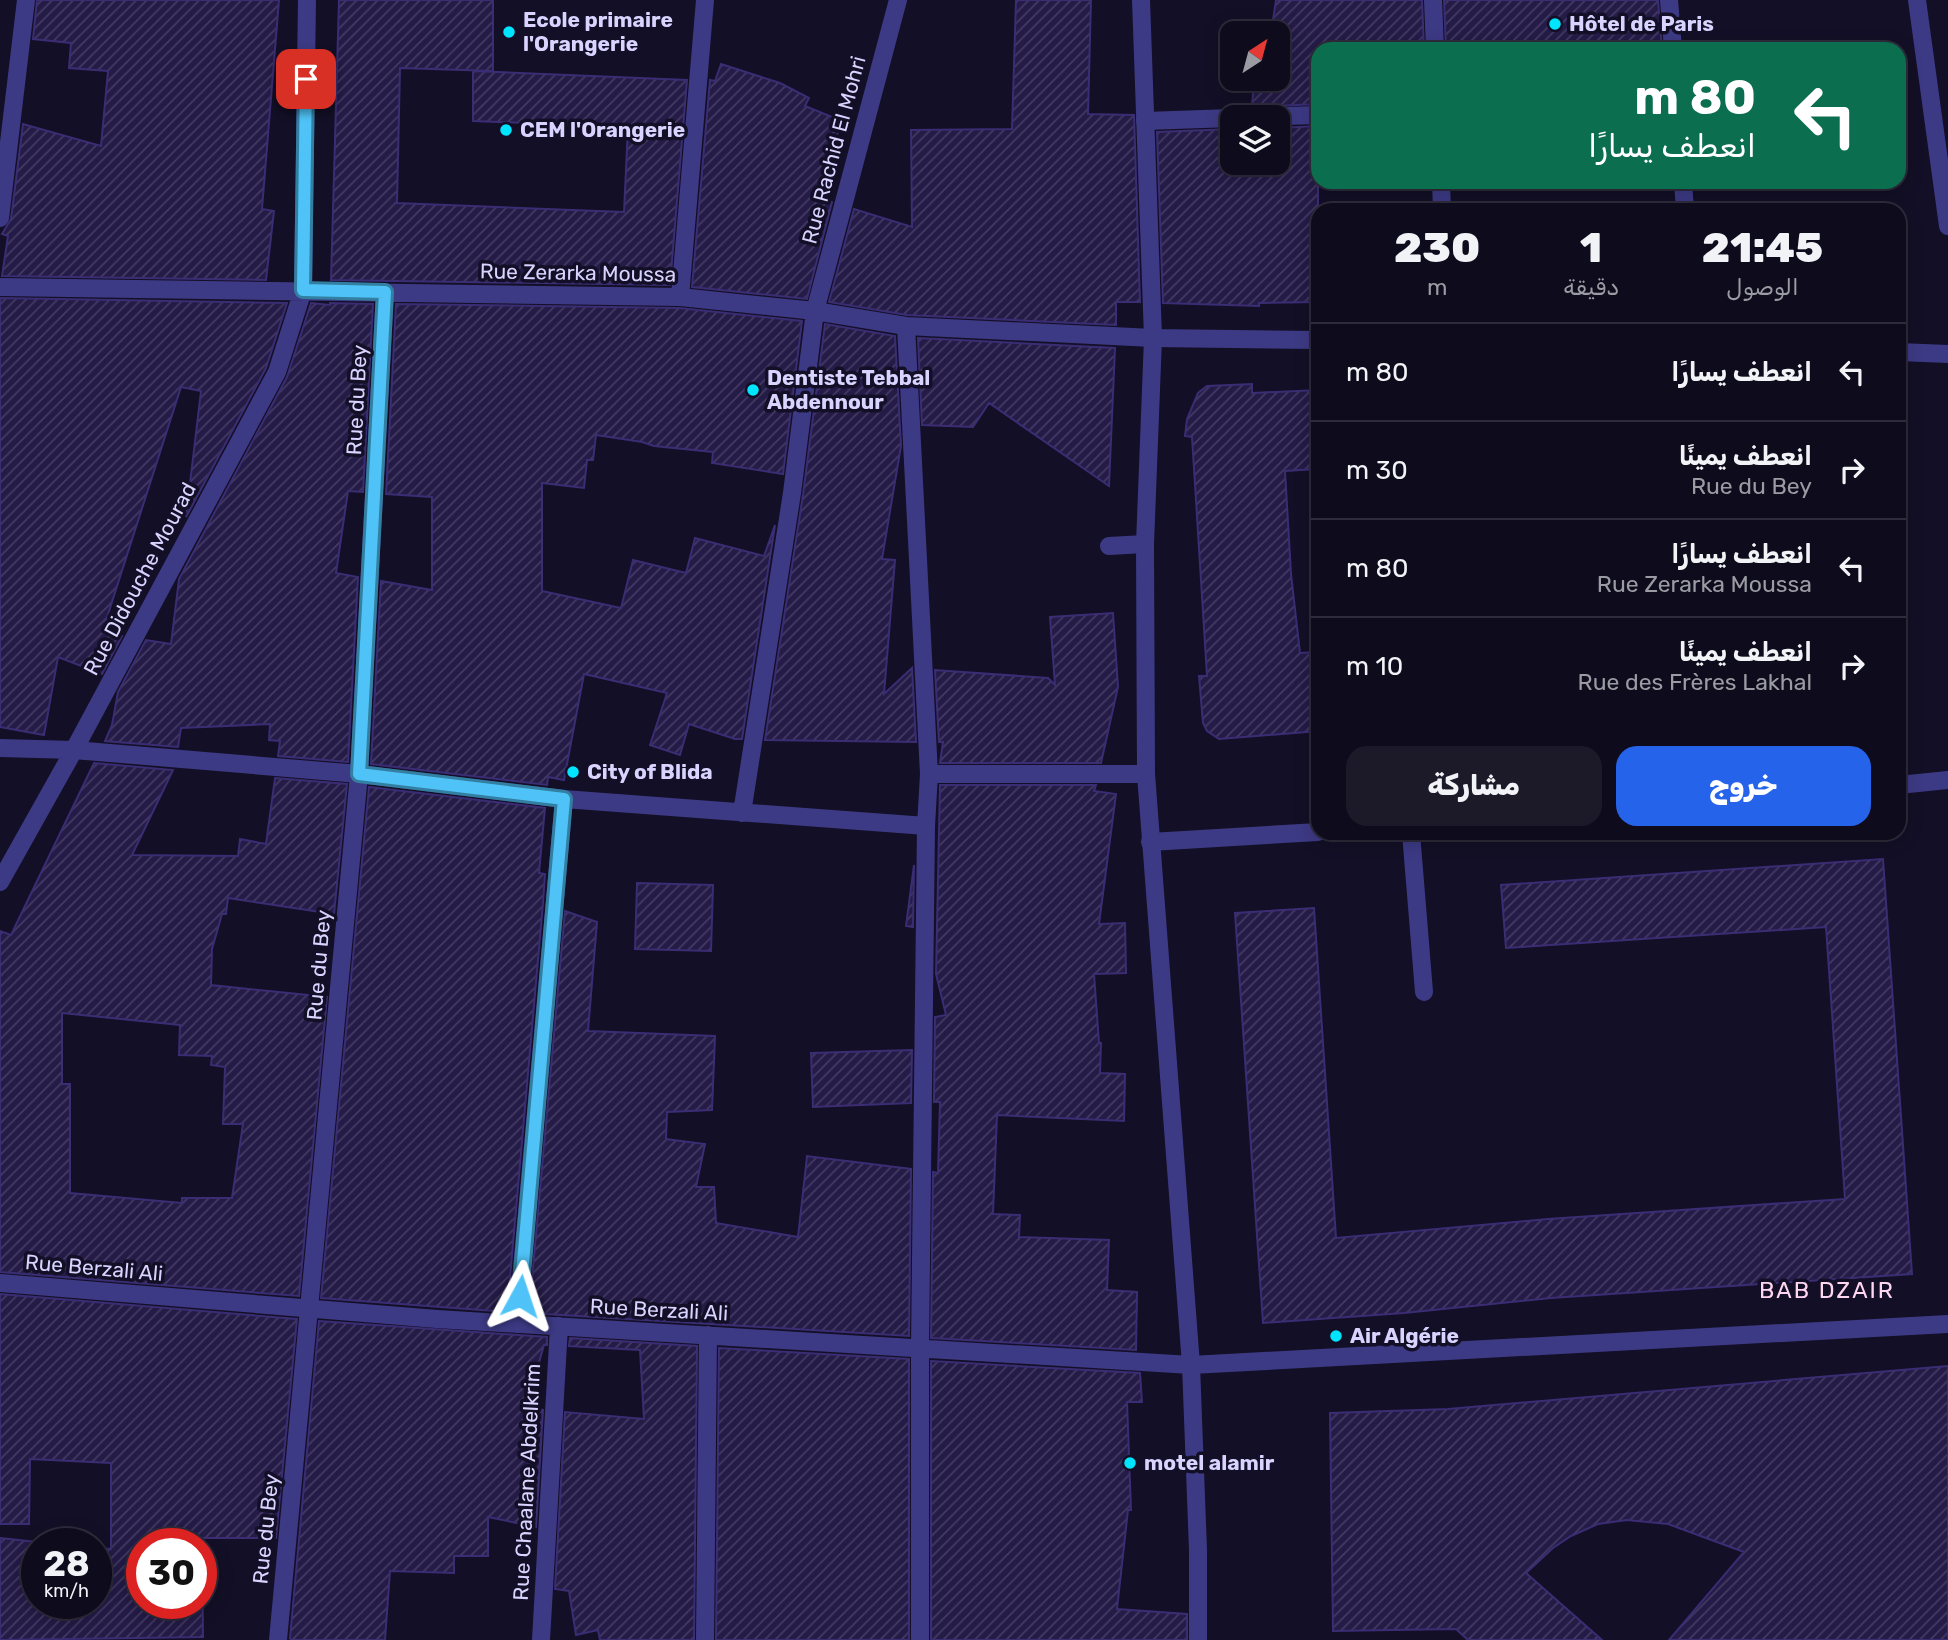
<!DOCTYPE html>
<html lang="ar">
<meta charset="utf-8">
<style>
:root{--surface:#0e0b1c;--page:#1c1929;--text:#f1f3f6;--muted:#9b9ba3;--line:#2e2b3b;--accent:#2563eb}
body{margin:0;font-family:Rubik,"Noto Sans Arabic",sans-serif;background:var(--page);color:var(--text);direction:rtl;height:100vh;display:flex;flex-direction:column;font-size:26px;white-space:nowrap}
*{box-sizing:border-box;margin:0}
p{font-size:23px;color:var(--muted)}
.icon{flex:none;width:38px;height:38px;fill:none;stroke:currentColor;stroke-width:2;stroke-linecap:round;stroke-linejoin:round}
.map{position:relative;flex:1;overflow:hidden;direction:ltr}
.side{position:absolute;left:1311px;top:203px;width:595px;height:637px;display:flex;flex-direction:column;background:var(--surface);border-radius:21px;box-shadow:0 4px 18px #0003,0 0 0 2px var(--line);direction:rtl}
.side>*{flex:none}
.hud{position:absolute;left:1311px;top:42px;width:595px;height:147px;border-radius:21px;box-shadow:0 4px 18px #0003,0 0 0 2px var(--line);direction:rtl;background:#0b6e4f;color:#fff;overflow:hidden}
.needle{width:46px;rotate:36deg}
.buttons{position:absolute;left:1220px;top:21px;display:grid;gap:14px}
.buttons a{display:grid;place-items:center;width:70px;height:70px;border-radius:14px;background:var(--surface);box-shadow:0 4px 18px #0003,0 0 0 2px var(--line);font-size:35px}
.speed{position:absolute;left:21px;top:1528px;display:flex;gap:14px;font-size:35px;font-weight:700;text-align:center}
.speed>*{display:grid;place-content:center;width:91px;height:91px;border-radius:50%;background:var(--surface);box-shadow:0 4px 18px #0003,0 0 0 2px var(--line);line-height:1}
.speed small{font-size:18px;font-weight:400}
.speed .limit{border:10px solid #d22;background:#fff;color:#111}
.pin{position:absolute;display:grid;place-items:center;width:60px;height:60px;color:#fff;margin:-30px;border-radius:14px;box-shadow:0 4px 10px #0006}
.me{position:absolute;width:77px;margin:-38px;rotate:5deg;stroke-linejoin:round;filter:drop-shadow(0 0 5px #0008)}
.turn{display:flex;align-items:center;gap:24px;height:147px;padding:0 35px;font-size:32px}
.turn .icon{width:91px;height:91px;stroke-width:2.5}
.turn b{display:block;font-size:49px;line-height:60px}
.eta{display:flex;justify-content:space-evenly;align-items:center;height:119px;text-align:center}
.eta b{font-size:42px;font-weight:800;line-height:49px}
.primary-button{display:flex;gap:14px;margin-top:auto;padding:14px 35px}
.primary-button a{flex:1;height:80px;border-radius:21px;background:var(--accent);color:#fff;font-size:28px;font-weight:800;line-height:80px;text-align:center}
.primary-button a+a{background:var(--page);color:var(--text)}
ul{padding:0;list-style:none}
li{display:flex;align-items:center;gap:21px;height:98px;padding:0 35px;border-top:2px solid var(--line)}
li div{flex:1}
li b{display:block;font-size:26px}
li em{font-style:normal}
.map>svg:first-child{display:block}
.building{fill:url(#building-hatch);stroke:#3b2d73;stroke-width:2;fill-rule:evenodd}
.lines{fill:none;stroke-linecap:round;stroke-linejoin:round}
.service{stroke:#3d3a85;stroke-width:18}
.minor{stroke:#3d3a85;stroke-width:18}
.tertiary{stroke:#3d3a85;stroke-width:18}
.route-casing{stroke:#337fa1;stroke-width:18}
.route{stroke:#4fc3f7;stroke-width:12}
.poi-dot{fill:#00e5ff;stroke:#130f26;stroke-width:2.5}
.labels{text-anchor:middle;stroke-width:7;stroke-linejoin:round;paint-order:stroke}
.poi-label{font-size:21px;font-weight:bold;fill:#d9d4ff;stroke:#130f26;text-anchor:start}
.street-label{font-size:21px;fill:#d9d4ff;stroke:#130f26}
.neighbourhood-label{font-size:23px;letter-spacing:2px;fill:#ffd6f0;stroke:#130f26}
</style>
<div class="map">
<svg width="1948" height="1640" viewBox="0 0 1948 1640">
<defs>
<pattern id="building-hatch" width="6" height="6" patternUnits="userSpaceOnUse" patternTransform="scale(1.75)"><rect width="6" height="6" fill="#241b47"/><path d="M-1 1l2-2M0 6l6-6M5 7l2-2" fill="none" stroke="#433b63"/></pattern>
</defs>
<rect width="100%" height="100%" fill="#130f26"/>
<path class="building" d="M37,0H279L262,209L274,211L266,280L2,276L8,236L2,234L11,219L23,124L101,146L108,71L69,68L71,43L33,39Z
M339,0H493V71L400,68L397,203L624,212L628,127L473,121V71L687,80L670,285L331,280Z
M1016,0H1091L1088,114L1134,115L1140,302H1116V325L907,315L829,302L854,209L912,227L911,130L1012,129Z
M1276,0H1422L1424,49H1318V104L1252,107L1254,79H1278V33H1271Z
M1444,0H1658L1662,49H1446Z
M721,64L780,83L809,98L805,106L842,121L830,155L838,157L825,199L832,202L807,299L692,287L710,80L715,81Z
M1318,126V302L1259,303V306L1163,303L1157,132L1232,129V163H1278V128Z
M0,298L287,303L266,368L186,517L201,391L181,387L102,633L122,636L102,674L58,657L44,735L0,727Z
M311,303L330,305V303L373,304L363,492L348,491L336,573L358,577L348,762L278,756L280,741L269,740L270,724L181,728L178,747L105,741L112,725L118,692L146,640L171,644L179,579L287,377Z
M396,304L679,308L802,321L783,474L712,463L713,452L654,446L642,442L596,435L593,460H587L584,488L542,483V591L621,608L633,560L686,573L695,538L764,556L775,525L742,739H735L689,724L680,755L650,745L667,693L584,674L564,780L548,777L547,785L371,764L381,581L432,590V497L386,494Z
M825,324L895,336L901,446L882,559L895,560L884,694L912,668L916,742L765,740L803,495Z
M918,338L1115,348L1109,486L989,403L973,427L922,425Z
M1252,384V393L1318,390L1316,469L1285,471L1291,574L1300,653L1318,652V731L1219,739L1207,731L1203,723L1199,676H1207L1192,437L1185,436L1187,419L1198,393L1207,386Z
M1113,613L1118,687L1101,763H940L943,742H939L935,670L1048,678L1055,685L1050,617Z
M94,763L173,770L132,855L238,856L240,839L266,844L275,778L347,784L334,914L228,898L226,914H222L212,949L211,985L327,997L299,1296L0,1272V931L11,935ZM62,1013L180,1025L179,1055L212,1056L211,1065L225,1067L223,1124H243L232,1198H182V1203L70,1193V1084H62Z
M940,785H1096L1094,791L1116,794L1099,924L1125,923L1126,973L1094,974L1099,1043H1101L1100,1073L1125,1074L1124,1121L997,1115L993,1214L1020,1215L1019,1237L1109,1240L1107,1290L1137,1292L1136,1350L931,1338L933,1172L938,1173L940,1102H934L935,1017L946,1015L936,974Z
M369,787L545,808L539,873L545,874L543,903L507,1312L321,1298Z
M1883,859L1912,1274L1551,1298L1404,1313L1263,1323L1235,913L1314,908L1336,1238L1548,1219L1845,1199L1826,927L1506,948L1501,885Z
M914,865L913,927L906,926Z
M637,883L713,885L711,951L635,949Z
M565,911L597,922L588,1031L715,1036L712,1110L667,1112L666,1139L705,1144L696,1187H714L716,1223L798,1237L807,1156L911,1169L909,1336L529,1313Z
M912,1050L911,1103L813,1107L811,1053Z
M0,1294L297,1319L276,1538H202L203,1637L0,1640V1538L56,1544H37V1603H96V1548L111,1549V1463L30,1459L29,1524H0ZM142,1544H201V1603H142Z
M319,1321L547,1337V1345H544L526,1408L543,1410L536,1527L488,1517V1556H454V1573L390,1571L385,1640H291L290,1638Z
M570,1338L697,1346L694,1640H600L598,1630L576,1635L569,1591L555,1589L565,1412L644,1419L640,1350L569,1346Z
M719,1348L909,1359V1640H716Z
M931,1361L1140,1373L1142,1402H1127L1131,1510H1128L1117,1609L1187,1614V1640H931Z
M1948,1366V1640H1669L1744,1552L1668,1524L1627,1520L1598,1524L1571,1536L1553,1548L1526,1573L1602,1640H1468L1456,1629L1333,1631L1330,1413L1448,1409Z"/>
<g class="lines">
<path class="service" d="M1433,0L1435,49
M1669,0L1673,49
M1258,117L1318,115
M1145,121L1232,118
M1441,182L1442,210
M1683,182L1685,210
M1109,546L1145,544"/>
<path class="minor" d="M1917,0L1948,226
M0,218L26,0
M0,287L680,297L815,311L906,326L1153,338L1318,340
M680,297L705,0
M906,326L929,774L926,826L920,1348V1640
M1899,352L1948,354
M0,748L74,750L359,774L564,799L926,826
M929,774H1146
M1899,785L1948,780
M742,813L792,493L815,311L898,0
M1411,833L1424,992
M1150,842L1318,832
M0,882L74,750L277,372L303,290L307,0
M0,1283L437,1319L1191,1365L1948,1324
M517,1324L564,799
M278,1640L359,774L385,292
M541,1640L559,1326
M705,1640L708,1335"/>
<path class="tertiary" d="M1141,0L1153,338L1145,544L1146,774L1191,1365L1198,1550V1640"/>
</g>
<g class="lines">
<g class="route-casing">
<path id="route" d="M306,79L303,290L385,292L359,774L564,799L520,1296"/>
</g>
<use href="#route" class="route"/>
</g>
<g class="poi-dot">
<circle cx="1555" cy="24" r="7"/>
<circle cx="509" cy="32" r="7"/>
<circle cx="506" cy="130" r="7"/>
<circle cx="753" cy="390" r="7"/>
<circle cx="573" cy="772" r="7"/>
<circle cx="1336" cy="1336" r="7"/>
<circle cx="1130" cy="1463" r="7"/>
</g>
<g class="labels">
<g class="poi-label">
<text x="523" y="27">Ecole primaire<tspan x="523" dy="24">l'Orangerie</tspan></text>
<text x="1569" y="31">Hôtel de Paris</text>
<text x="520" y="137">CEM l'Orangerie</text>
<text x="767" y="385">Dentiste Tebbal<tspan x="767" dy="24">Abdennour</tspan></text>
<text x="587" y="779">City of Blida</text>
<text x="1350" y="1343">Air Algérie</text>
<text x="1144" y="1470">motel alamir</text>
</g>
<g class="street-label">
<text transform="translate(834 150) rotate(-75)" y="7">Rue Rachid El Mohri</text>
<text transform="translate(578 273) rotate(1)" y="7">Rue Zerarka Moussa</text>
<text transform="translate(357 400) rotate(-87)" y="7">Rue du Bey</text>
<text transform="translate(140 579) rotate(-62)" y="7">Rue Didouche Mourad</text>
<text transform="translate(319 965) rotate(-85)" y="7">Rue du Bey</text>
<text transform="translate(94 1268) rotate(5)" y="7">Rue Berzali Ali</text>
<text transform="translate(659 1310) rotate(3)" y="7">Rue Berzali Ali</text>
<text transform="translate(527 1482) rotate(-87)" y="7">Rue Chaalane Abdelkrim</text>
<text transform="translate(266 1529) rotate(-84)" y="7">Rue du Bey</text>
</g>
<g class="neighbourhood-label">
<text x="1827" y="1298">BAB DZAIR</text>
</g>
</g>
</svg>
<div class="buttons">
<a><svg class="needle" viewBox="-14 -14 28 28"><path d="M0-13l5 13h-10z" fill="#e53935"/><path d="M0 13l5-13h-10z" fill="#9b9ba3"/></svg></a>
<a><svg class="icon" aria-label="layers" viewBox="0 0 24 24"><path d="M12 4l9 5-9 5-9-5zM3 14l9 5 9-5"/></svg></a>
</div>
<div class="speed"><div>28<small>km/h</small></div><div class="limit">30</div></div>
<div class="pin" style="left:306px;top:79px;background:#d93025"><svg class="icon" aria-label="arrive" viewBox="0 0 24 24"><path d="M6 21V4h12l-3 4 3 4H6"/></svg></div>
<svg class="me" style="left:520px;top:1296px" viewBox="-20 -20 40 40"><path d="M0-17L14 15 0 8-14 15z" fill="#4fc3f7" stroke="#fff" stroke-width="4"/></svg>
<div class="hud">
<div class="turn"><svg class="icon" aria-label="left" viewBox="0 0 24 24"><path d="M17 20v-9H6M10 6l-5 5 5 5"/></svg><div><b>80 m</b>انعطف يسارًا</div></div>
</div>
<section class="side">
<div class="eta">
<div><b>21:45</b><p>الوصول</p></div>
<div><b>1</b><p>دقيقة</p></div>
<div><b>230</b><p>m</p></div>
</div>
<ul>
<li><svg class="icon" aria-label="left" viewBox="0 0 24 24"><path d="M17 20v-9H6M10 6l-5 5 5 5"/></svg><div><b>انعطف يسارًا</b></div><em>80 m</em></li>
<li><svg class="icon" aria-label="right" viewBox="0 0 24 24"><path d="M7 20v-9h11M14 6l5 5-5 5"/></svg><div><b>انعطف يمينًا</b><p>Rue du Bey</p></div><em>30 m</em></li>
<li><svg class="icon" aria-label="left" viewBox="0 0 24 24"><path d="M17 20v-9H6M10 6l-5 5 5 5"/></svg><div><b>انعطف يسارًا</b><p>Rue Zerarka Moussa</p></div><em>80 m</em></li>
<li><svg class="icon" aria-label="right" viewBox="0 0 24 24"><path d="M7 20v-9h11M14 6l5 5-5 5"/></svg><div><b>انعطف يمينًا</b><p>Rue des Frères Lakhal</p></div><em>10 m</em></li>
</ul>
<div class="primary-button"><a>خروج</a><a>مشاركة</a></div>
</section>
</div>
